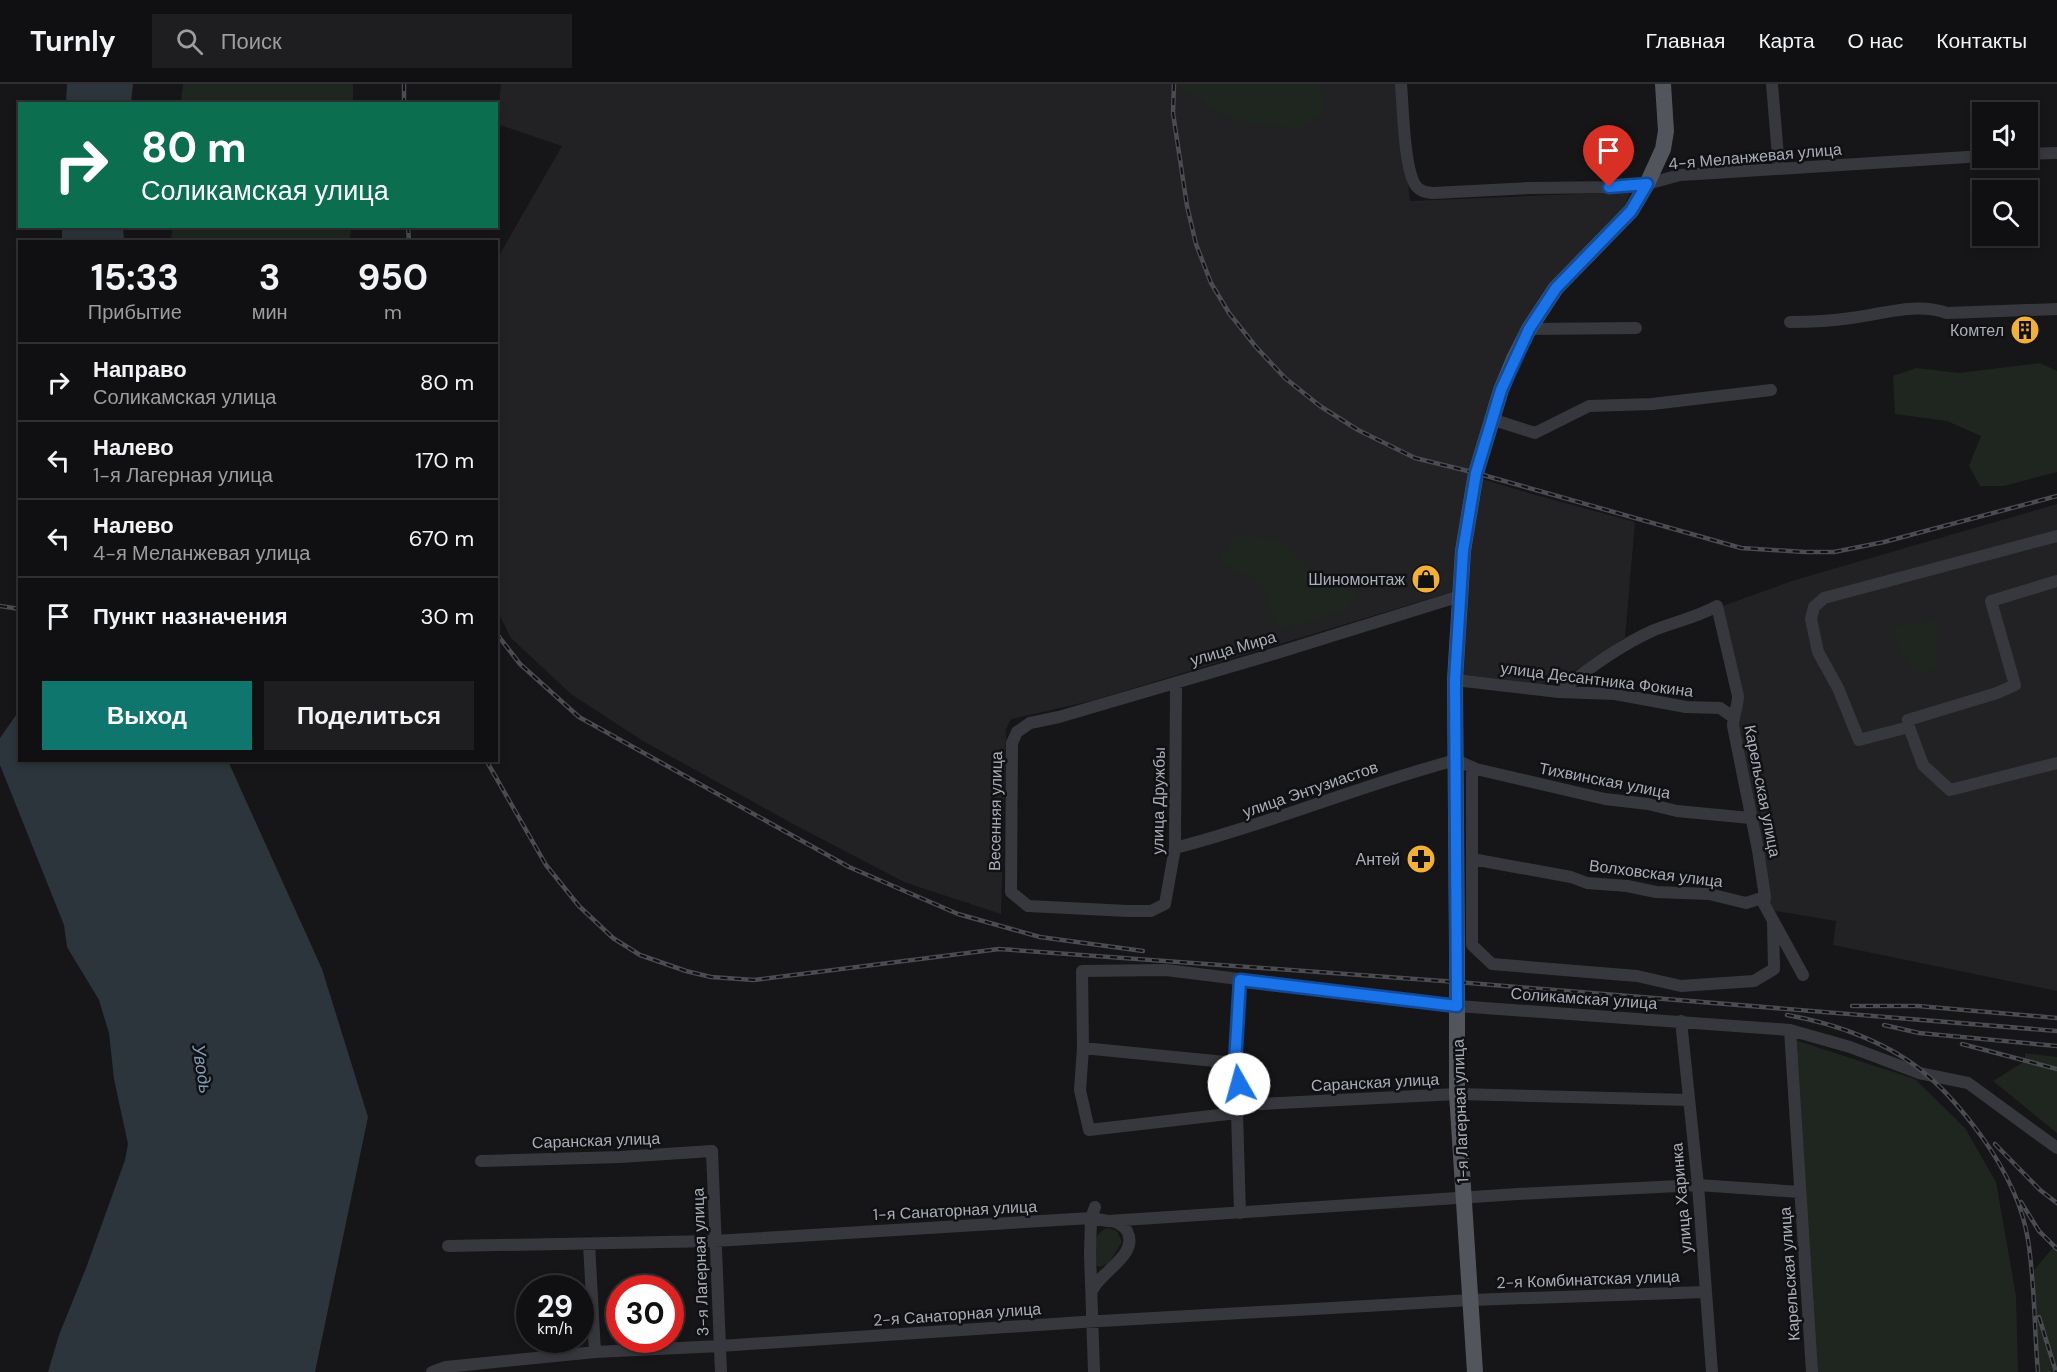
<!DOCTYPE html>
<html lang="ru">
<meta charset="utf-8">
<style>
:root{--surface:#101012;--page:#1e1e20;--text:#f1f3f6;--muted:#9c9d9f;--line:#303032;--accent:#0f766e}
body{margin:0;font-family:"DM Sans",sans-serif;background:var(--page);color:var(--text);height:100vh;display:flex;flex-direction:column;font-size:22px;white-space:nowrap}
*{box-sizing:border-box;margin:0}
p{font-size:20px;color:var(--muted)}
.icon{flex:none;width:33px;height:33px;fill:none;stroke:currentColor;stroke-width:2;stroke-linecap:round;stroke-linejoin:round}
.map{position:relative;flex:1;overflow:hidden}
.sheet{position:absolute;left:18px;top:156px;width:480px;height:522px;display:flex;flex-direction:column;background:var(--surface);border-radius:0px;box-shadow:0 3px 9px #0003,0 0 0 2px var(--line)}
.sheet>*{flex:none}
.hud{position:absolute;left:18px;top:18px;width:480px;height:126px;border-radius:0px;box-shadow:0 3px 9px #0003,0 0 0 2px var(--line);background:#0b6e4f;color:#fff;overflow:hidden}
.buttons{position:absolute;left:1972px;top:18px;display:grid;gap:12px}
.buttons a{display:grid;place-items:center;width:66px;height:66px;border-radius:0px;background:var(--surface);box-shadow:0 3px 9px #0003,0 0 0 2px var(--line);font-size:30px}
.speed{position:absolute;left:516px;top:1191px;display:flex;gap:12px;font-size:30px;font-weight:700;text-align:center}
.speed>*{display:grid;place-content:center;width:78px;height:78px;border-radius:50%;background:var(--surface);box-shadow:0 3px 9px #0003,0 0 0 2px var(--line);line-height:1}
.speed small{font-size:15px;font-weight:400}
.speed .limit{border:9px solid #d22;background:#fff;color:#111}
.pin{position:absolute;display:grid;place-items:center;width:51px;height:51px;color:#fff;margin:-62px -26px;border-radius:50% 50% 50% 0;rotate:-45deg;box-shadow:0 0 6px #0007}
.pin .icon{rotate:45deg}
.me{position:absolute;width:66px;margin:-33px;rotate:353deg;stroke-linejoin:round;filter:drop-shadow(0 0 4px #0008)}
.turn{display:flex;align-items:center;gap:21px;height:126px;padding:0 24px;font-size:27px}
.turn .icon{width:78px;height:78px;stroke-width:2.5}
.turn b{display:block;font-size:42px;line-height:51px}
.eta{display:flex;justify-content:space-evenly;align-items:center;height:102px;text-align:center}
.eta b{font-size:36px;font-weight:700;line-height:42px}
.button{display:flex;gap:12px;margin-top:auto;padding:12px 24px}
.button a{flex:1;height:69px;border-radius:0px;background:var(--accent);color:#fff;font-size:24px;font-weight:700;line-height:69px;text-align:center}
.button a+a{background:var(--page);color:var(--text)}
ul{padding:0;list-style:none}
li{display:flex;align-items:center;gap:18px;height:78px;padding:0 24px;border-top:2px solid var(--line)}
li div{flex:1}
li b{display:block;font-size:22px}
li em{font-style:normal}
header{display:flex;align-items:center;gap:36px;box-sizing:border-box;height:84px;padding:0 30px;background:var(--surface);border-bottom:2px solid var(--line)}
header strong{font-size:28px}
nav{display:flex;gap:33px;margin-inline-start:auto;font-size:21px}
.search{width:420px;height:54px;background:var(--page);display:flex;align-items:center;gap:15px;box-sizing:border-box;padding:0 21px;border-radius:0px;color:var(--muted);font-size:22px}
.map>svg:first-child{display:block}
.built{fill:#222225}
.green{fill:#1e261f}
.water{fill:#2c353c}
.lines{fill:none;stroke-linecap:round;stroke-linejoin:round}
.minor{stroke:#37383d;stroke-width:12}
.major{stroke:#53555c;stroke-width:16}
.rail-casing{stroke:#4a4c52;stroke-width:4.5}
.rail{stroke:#111113;stroke-width:2;stroke-dasharray:7;stroke-linecap:butt}
.route-casing{stroke:#114b97;stroke-width:15}
.route{stroke:#1a73e8;stroke-width:10}
.labels{text-anchor:middle;stroke-width:5;stroke-linejoin:round;paint-order:stroke}
.street-label{font-size:16px;fill:#a8adb8;stroke:#111113}
.poi-label{font-size:16px;fill:#a8adb8;stroke:#111113;text-anchor:end}
.water-label{font-size:18px;font-style:italic;fill:#7f9bb3;stroke:#111113}
</style>
<header>
<strong>Turnly</strong>
<div class="search"><svg class="icon" aria-label="search" viewBox="0 0 24 24"><circle cx="10" cy="10" r="6"/><path d="M15 15l6 6"/></svg>Поиск</div>
<nav><a>Главная</a><a>Карта</a><a>О нас</a><a>Контакты</a></nav>
</header>
<div class="map">
<svg width="2057" height="1288" viewBox="0 0 2057 1288">
<rect width="100%" height="100%" fill="#161618"/>
<path class="built" d="M501,0H1398L1410,117L1631,108L1623,125L1498,295L1455,507L1091,617L1011,635L1006,645L1001,830L904,798L795,741L643,657L571,610L511,554L497,526V175L562,62L497,40Z
M1479,394L1532,410L1635,438L1625,553L1584,582L1550,599L1530,601L1460,595L1462,540Z
M2057,420V907L1833,861L1836,837L1771,826L1733,628L1738,609L1720,523L1795,496Z"/>
<path class="green" d="M183,0H353V19H181Z
M1177,0H1320L1326,28L1301,44L1246,39L1211,25Z
M172,143H351L350,157H171Z
M2040,279L2057,287V388L2004,402H1980L1969,382L1981,352L1947,337L1895,330L1893,292L1916,284L1959,289Z
M1239,451L1284,457L1325,501L1362,509L1348,525L1284,545L1273,537L1266,511L1258,496L1234,487L1219,475L1235,453Z
M1942,535L1938,541L1937,581L1922,592C1904,577 1896,566 1894,542Z
M1792,955L1915,995L1965,1044L1996,1098L2016,1212L2018,1288H1815Z
M2025,969L2057,973V1049L1993,997L2025,977Z
M1109,1144L1117,1147L1122,1158L1109,1179L1100,1183L1096,1181C1096,1167 1091,1147 1109,1144Z
M2057,1159V1288H2038L2034,1186Z"/>
<path class="water" d="M67,0H133L131,19H66Z
M62,143H123L124,157H62Z
M19,627L20,676L228,677L322,885L368,1033L315,1288H48L59,1251L86,1184L125,1076L128,1060L114,995L109,949L99,916L67,863L64,841L0,681V654Z"/>
<g class="lines">
<path class="minor" d="M1401,0C1403,22 1404,86 1416,102C1421,108 1426,108 1433,109L1530,104L1621,103L1647,100L1680,91L1698,90L1983,72
M1772,0L1779,84
M2028,70L2057,69
M1790,238C1810,238 1831,237 1851,234C1883,230 1916,218 1947,229L2057,225
M1529,245L1636,244
M1491,335L1535,349L1589,322L1652,320L1771,306
M2057,452L1824,514L1814,523L1811,535L1818,568L1838,604L1859,656L1909,643L1923,681L1950,706L2057,679
M1455,596L1559,608L1615,610L1686,623L1720,624L1733,633
M1176,599L1175,764L1165,820L1151,827H1128L1028,822L1011,808L1012,659L1017,648L1030,639L1059,633L1277,569L1460,512
M1559,608C1585,587 1621,561 1652,547C1673,538 1696,534 1717,522L1738,612C1738,623 1733,631 1733,642L1758,766L1765,813L1764,820L1803,891
M1909,643L1908,636L1997,609L2015,601L1991,517L2057,497
M1472,683V861L1492,880L1637,892L1681,902L1754,897L1774,885L1773,838
M1175,764C1270,740 1361,701 1456,676L1476,685L1605,715L1648,720L1677,727L1750,734
M1472,775L1571,793L1587,799L1627,802L1656,808L1709,810L1746,819L1765,813
M1240,896L1235,979L1243,1021L1237,1029L1240,1129
M1681,937L1698,1101L1712,1288
M1790,946L1812,1288
M1083,964L1235,979
M1243,1021L1457,1010L1689,1016
M1237,1029L1089,1046L1080,1006L1083,964L1082,887L1166,886L1457,922L1790,946L1850,963L1919,989L1968,999L2057,1064
M481,1077L620,1073L712,1067L721,1288
M589,1160L595,1268
M448,1162L715,1157L1091,1134L1108,1137L1518,1110L1698,1101L1800,1108
M1092,1207C1099,1188 1140,1171 1127,1147C1123,1141 1118,1138 1111,1137
M432,1288L446,1283L595,1268L720,1262L1083,1238L1471,1216L1705,1208
M1094,1288L1090,1170L1091,1134L1095,1123"/>
<path class="major" d="M1475,1288L1457,1010V867L1455,596L1463,467L1476,389L1501,306L1514,275L1529,245L1556,204L1631,127L1647,100L1663,65L1666,47L1663,0"/>
<g class="rail-casing">
<path id="rail" d="M404,0V20
M1174,0L1173,29L1187,122L1196,160L1211,199L1229,229L1256,263L1285,294L1320,322L1358,346L1415,374L1476,389L1741,464L1805,468H1834L1884,458L2057,412
M408,142L409,158
M0,522L20,525
M496,549L520,580L579,633L849,783L958,830L1040,853L1143,867
M486,676L546,781L579,822L613,854L640,871L686,887L711,893L754,896L999,865L1457,898L2057,947
M1852,922H1918L2057,934
M1787,931C1834,939 1891,959 1928,992C1949,1010 1966,1031 1982,1053C2004,1084 2022,1118 2028,1156C2035,1200 2034,1244 2038,1288
M1884,941L1919,949L2057,962
M1962,960L2057,985
M1995,1060L2040,1106L2057,1119
M2021,1118L2039,1147L2057,1165
M2039,1233L2056,1288"/>
</g>
<use href="#rail" class="rail"/>
</g>
<g class="lines">
<g class="route-casing">
<path id="route" d="M1239,1000L1235,979L1240,896L1457,922L1455,596L1463,467L1476,389L1501,306L1529,245L1556,204L1631,127L1647,100L1609,103"/>
</g>
<use href="#route" class="route"/>
</g>
<defs>
<g id="building-disc" transform="scale(1.5)"><circle r="9.5" fill="#f2b134" stroke="#111113"/><path d="M-4-6H4V6H1V3H-1V6H-4ZM-2.5-4.3h1.7v1.8h-1.7ZM.8-4.3h1.7v1.8H.8ZM-2.5-1h1.7V.8h-1.7ZM.8-1h1.7V.8H.8Z" fill="#111"/></g>
<g id="shop-disc" transform="scale(1.5)"><circle r="9.5" fill="#f2b134" stroke="#111113"/><path d="M-5-2.5h2.3a2.7 3.5 0 0 1 5.4 0H5L5.5 6h-11ZM-1.5-2.5h3a1.5 2.3 0 0 0-3 0Z" fill="#111"/></g>
<g id="pharmacy-disc" transform="scale(1.5)"><circle r="9.5" fill="#f2b134" stroke="#111113"/><path d="M-2-6h4v4h4v4h-4v4h-4v-4h-4v-4h4Z" fill="#111"/></g>
</defs>
<g fill-rule="evenodd">
<use href="#building-disc" x="2025" y="246"/>
<use href="#shop-disc" x="1426" y="495"/>
<use href="#pharmacy-disc" x="1421" y="775"/>
</g>
<g class="labels">
<g class="street-label">
<text transform="translate(1755 72) rotate(-5)" y="6">4-я Меланжевая улица</text>
<text transform="translate(1233 564) rotate(-16)" y="6">улица Мира</text>
<text transform="translate(1597 595) rotate(7)" y="6">улица Десантника Фокина</text>
<text transform="translate(1605 696) rotate(11)" y="6">Тихвинская улица</text>
<text transform="translate(1310 705) rotate(-19)" y="6">улица Энтузиастов</text>
<text transform="translate(1763 707) rotate(79)" y="6">Карельская улица</text>
<text transform="translate(1158 717) rotate(-89)" y="6">улица Дружбы</text>
<text transform="translate(995 727) rotate(-89)" y="6">Весенняя улица</text>
<text transform="translate(1656 789) rotate(7)" y="6">Волховская улица</text>
<text transform="translate(1584 914) rotate(4)" y="6">Соликамская улица</text>
<text transform="translate(1375 998) rotate(-3)" y="6">Саранская улица</text>
<text transform="translate(1460 1027) rotate(-92)" y="6">1-я Лагерная улица</text>
<text transform="translate(596 1056) rotate(-2)" y="6">Саранская улица</text>
<text transform="translate(1681 1114) rotate(-95)" y="6">улица Харинка</text>
<text transform="translate(955 1126) rotate(-3)" y="6">1-я Санаторная улица</text>
<text transform="translate(700 1178) rotate(-92)" y="6">3-я Лагерная улица</text>
<text transform="translate(1789 1190) rotate(-94)" y="6">Карельская улица</text>
<text transform="translate(1588 1195) rotate(-2)" y="6">2-я Комбинатская улица</text>
<text transform="translate(957 1230) rotate(-4)" y="6">2-я Санаторная улица</text>
</g>
<g class="poi-label">
<text x="2004" y="252">Комтел</text>
<text x="1405" y="501">Шиномонтаж</text>
<text x="1400" y="781">Антей</text>
</g>
<g class="water-label">
<text transform="translate(202 985) rotate(81)" y="6">Уводь</text>
</g>
</g>
</svg>
<div class="buttons">
<a><svg class="icon" aria-label="sound" viewBox="0 0 24 24"><path d="M4 9h4l5-4v14l-5-4H4zM17 9q2 3 0 6"/></svg></a>
<a><svg class="icon" aria-label="search" viewBox="0 0 24 24"><circle cx="10" cy="10" r="6"/><path d="M15 15l6 6"/></svg></a>
</div>
<div class="speed"><div>29<small>km/h</small></div><div class="limit">30</div></div>
<div class="pin" style="left:1609px;top:103px;background:#d93025"><svg class="icon" aria-label="arrive" viewBox="0 0 24 24"><path d="M6 21V4h12l-3 4 3 4H6"/></svg></div>
<svg class="me" style="left:1239px;top:1000px" viewBox="-20 -20 40 40"><circle r="19" fill="#fff"/><path d="M0-13L10 11 0 6-10 11z" fill="#1a73e8"/></svg>
<div class="hud">
<div class="turn"><svg class="icon" aria-label="right" viewBox="0 0 24 24"><path d="M7 20v-9h11M14 6l5 5-5 5"/></svg><div><b>80 m</b>Соликамская улица</div></div>
</div>
<section class="sheet">
<div class="eta">
<div><b>15:33</b><p>Прибытие</p></div>
<div><b>3</b><p>мин</p></div>
<div><b>950</b><p>m</p></div>
</div>
<ul>
<li><svg class="icon" aria-label="right" viewBox="0 0 24 24"><path d="M7 20v-9h11M14 6l5 5-5 5"/></svg><div><b>Направо</b><p>Соликамская улица</p></div><em>80 m</em></li>
<li><svg class="icon" aria-label="left" viewBox="0 0 24 24"><path d="M17 20v-9H6M10 6l-5 5 5 5"/></svg><div><b>Налево</b><p>1-я Лагерная улица</p></div><em>170 m</em></li>
<li><svg class="icon" aria-label="left" viewBox="0 0 24 24"><path d="M17 20v-9H6M10 6l-5 5 5 5"/></svg><div><b>Налево</b><p>4-я Меланжевая улица</p></div><em>670 m</em></li>
<li><svg class="icon" aria-label="arrive" viewBox="0 0 24 24"><path d="M6 21V4h12l-3 4 3 4H6"/></svg><div><b>Пункт назначения</b></div><em>30 m</em></li>
</ul>
<div class="button"><a>Выход</a><a>Поделиться</a></div>
</section>
</div>
